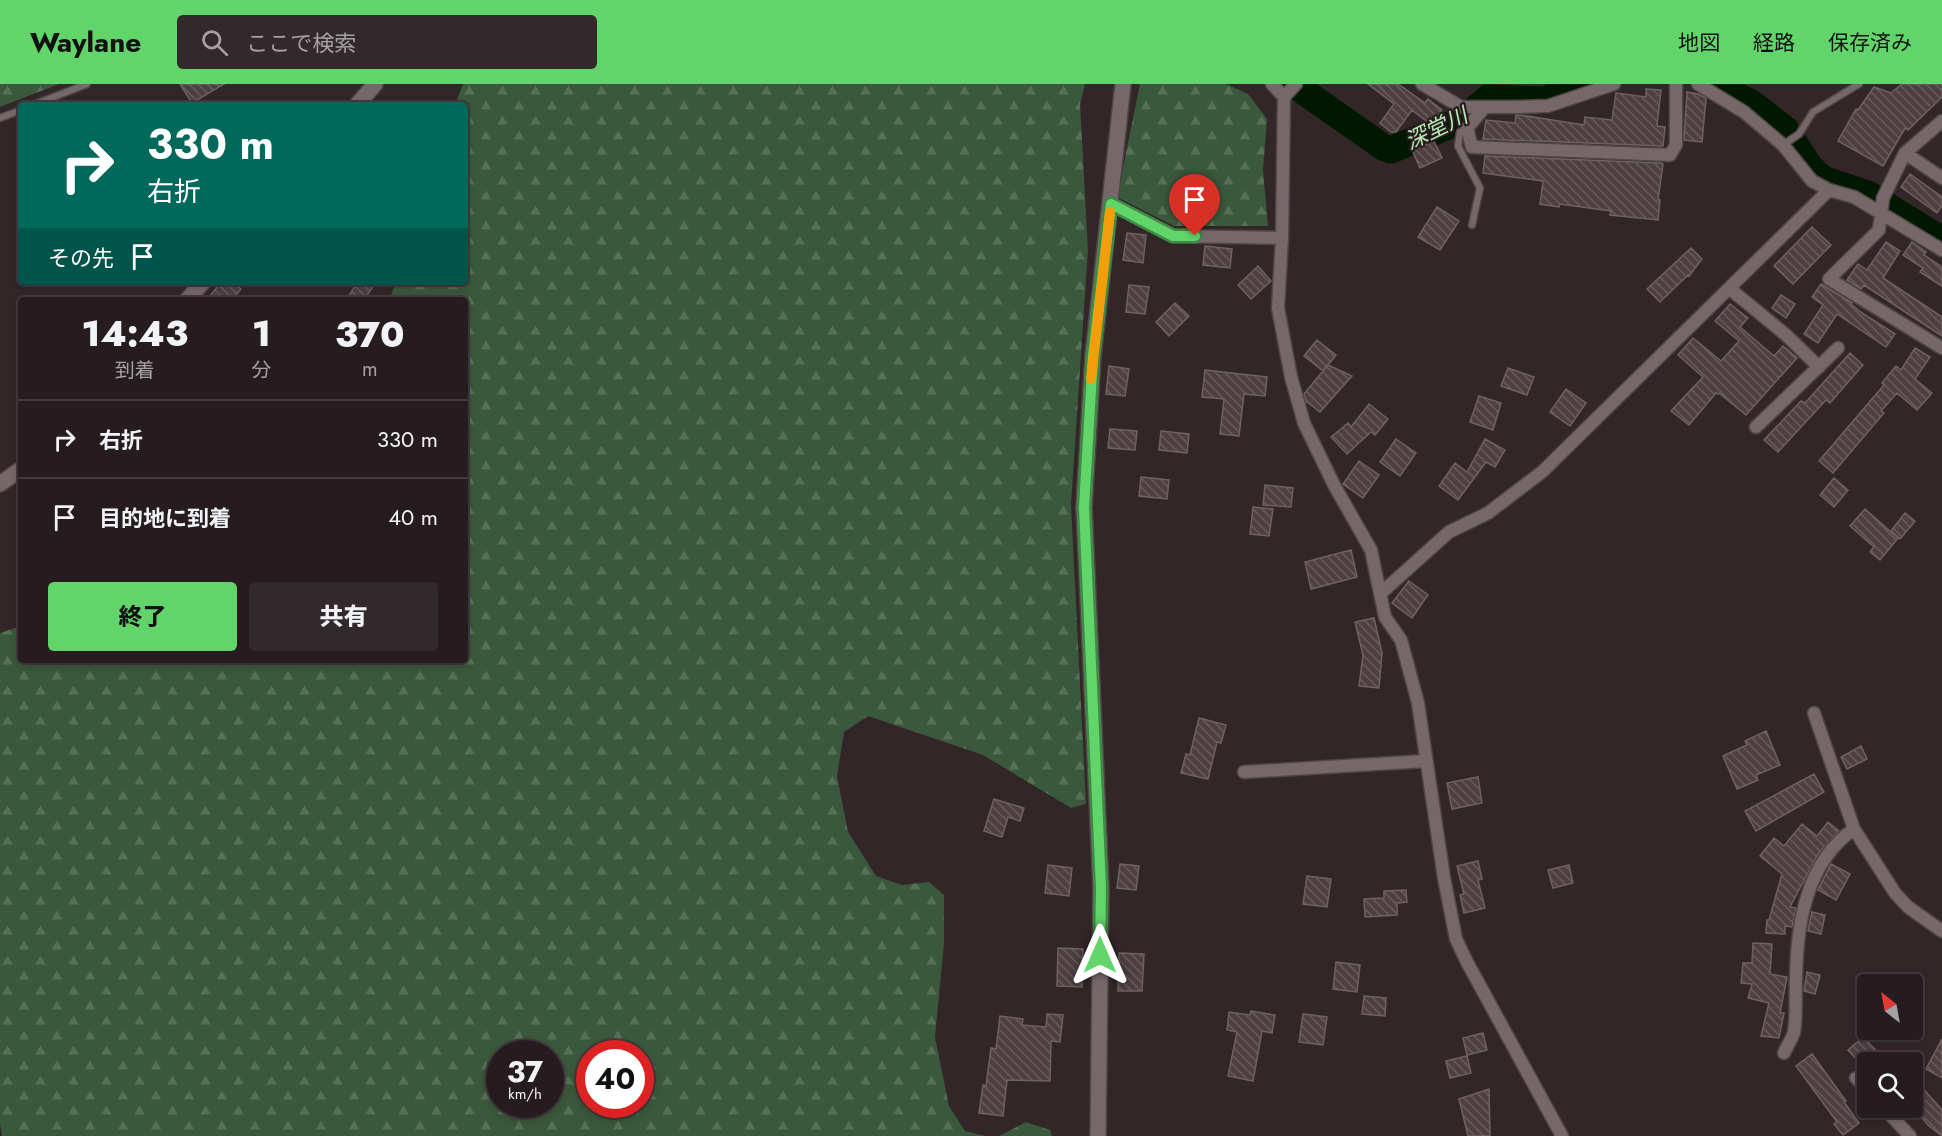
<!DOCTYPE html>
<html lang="ja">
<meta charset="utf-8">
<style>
:root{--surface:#261c1f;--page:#32292c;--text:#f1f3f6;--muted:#a4a1a4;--line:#423a3d;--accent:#61d46a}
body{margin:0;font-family:Jost,"Noto Sans JP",sans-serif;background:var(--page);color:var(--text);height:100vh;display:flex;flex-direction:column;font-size:22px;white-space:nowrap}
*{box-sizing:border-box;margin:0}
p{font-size:20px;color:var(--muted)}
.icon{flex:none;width:33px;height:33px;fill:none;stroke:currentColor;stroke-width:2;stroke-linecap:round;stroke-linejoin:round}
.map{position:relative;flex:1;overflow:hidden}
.side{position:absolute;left:18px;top:213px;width:450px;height:366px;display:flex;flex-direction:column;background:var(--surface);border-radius:6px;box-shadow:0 3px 9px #0003,0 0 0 2px var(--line)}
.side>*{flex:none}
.top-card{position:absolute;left:18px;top:18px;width:450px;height:183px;border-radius:6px;box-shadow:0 3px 9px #0003,0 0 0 2px var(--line);background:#00695c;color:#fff;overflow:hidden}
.needle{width:39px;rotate:329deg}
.controls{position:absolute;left:1857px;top:890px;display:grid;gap:12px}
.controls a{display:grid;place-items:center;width:66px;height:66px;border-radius:6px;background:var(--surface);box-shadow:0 3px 9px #0003,0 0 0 2px var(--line);font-size:30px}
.speed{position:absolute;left:486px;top:956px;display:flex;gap:12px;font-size:30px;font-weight:700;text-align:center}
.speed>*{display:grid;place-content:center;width:78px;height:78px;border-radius:50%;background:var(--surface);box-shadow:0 3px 9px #0003,0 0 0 2px var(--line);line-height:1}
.speed small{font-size:15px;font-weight:400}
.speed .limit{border:9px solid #d22;background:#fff;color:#111}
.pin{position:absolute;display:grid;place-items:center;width:51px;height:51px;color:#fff;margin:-62px -26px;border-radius:50% 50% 50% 0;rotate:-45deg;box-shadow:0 0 6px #0007}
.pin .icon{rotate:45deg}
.me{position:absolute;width:66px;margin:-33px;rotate:0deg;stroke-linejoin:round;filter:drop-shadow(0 0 4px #0008)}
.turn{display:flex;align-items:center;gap:21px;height:126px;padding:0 30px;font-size:27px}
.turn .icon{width:78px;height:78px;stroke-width:2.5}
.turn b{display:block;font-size:42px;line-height:51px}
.then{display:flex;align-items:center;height:57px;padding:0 30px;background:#0003;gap:12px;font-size:22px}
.eta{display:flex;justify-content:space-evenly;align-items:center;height:102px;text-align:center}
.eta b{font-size:36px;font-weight:800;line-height:42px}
.primary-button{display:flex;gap:12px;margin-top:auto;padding:12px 30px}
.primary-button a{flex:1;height:69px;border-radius:6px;background:var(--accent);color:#111;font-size:24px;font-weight:800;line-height:69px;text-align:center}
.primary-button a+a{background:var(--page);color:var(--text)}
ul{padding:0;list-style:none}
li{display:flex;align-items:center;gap:18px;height:78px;padding:0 30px;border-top:2px solid var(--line)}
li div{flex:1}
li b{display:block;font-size:22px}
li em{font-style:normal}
header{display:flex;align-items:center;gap:36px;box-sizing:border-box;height:84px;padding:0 30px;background:var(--accent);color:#111}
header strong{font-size:28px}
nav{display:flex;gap:33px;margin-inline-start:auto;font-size:21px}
.search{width:420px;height:54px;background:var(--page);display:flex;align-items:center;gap:15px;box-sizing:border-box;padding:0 21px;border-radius:6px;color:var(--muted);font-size:22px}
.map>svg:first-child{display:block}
.forest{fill:url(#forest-firs);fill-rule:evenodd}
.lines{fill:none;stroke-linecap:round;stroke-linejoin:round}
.river{stroke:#001800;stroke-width:27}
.building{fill:url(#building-back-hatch);stroke:#6f6063;stroke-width:1.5}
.service-casing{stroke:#4f4446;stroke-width:9}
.minor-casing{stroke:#4f4446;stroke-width:15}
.tertiary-casing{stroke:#4f4446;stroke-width:18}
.service{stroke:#76676a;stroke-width:6}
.minor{stroke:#76676a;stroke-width:12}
.tertiary{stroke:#76676a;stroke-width:15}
.route-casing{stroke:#3f8a45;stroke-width:15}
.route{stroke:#61d46a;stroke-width:10}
.slow{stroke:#f59e0b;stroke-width:10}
.labels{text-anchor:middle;stroke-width:4.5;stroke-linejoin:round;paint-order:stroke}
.water-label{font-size:22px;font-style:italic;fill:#b4ebb4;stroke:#291c1f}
</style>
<header>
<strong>Waylane</strong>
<div class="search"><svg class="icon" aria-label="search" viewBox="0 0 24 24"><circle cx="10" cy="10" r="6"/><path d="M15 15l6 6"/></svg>ここで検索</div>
<nav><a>地図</a><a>経路</a><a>保存済み</a></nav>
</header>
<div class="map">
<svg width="1942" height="1052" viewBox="0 0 1942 1052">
<defs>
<pattern id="forest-firs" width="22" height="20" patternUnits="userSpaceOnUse" patternTransform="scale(1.5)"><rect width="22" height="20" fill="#3a583b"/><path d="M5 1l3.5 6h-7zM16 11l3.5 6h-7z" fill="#566f57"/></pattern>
<pattern id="building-back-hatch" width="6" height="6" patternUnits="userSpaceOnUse" patternTransform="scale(1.5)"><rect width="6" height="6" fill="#4e4042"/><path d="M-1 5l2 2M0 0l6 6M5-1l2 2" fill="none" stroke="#675b5d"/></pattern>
</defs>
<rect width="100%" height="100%" fill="#332629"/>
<path class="forest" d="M0,0H59L0,23Z
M463,0H1085L1080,20L1088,166L1071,420L1086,720L1071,724L983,671L868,632L844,648L837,692L848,748L876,792L902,801L929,798L944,811V859L935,953L949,1022L965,1047L985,1052H2L0,1039V549L21,542V576H465V216H389L396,198H465V21H455ZM500,969H550V1020H500ZM590,969H640V1020H590Z
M1140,0H1226L1248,10L1267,35L1263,86L1268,142H1174L1117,113Z
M1026,1038L1050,1046L1052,1052H999Z"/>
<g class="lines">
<path class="river" d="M1293,0L1383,63L1391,66L1462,36L1488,14L1543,16L1592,0
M1716,0L1723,6L1750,18L1785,45L1810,83L1823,95L1868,110L1942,156"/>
</g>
<path class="building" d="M180,0H224L192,19Z
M1368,0H1398L1425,19L1428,15L1442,26L1431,41L1412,26L1396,48H1391L1380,39L1394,20Z
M1902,0H1942V13L1908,46L1905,44L1883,82L1838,57L1856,25L1858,26L1874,3L1891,9Z
M1646,5L1661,6L1657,42L1665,43L1663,62L1483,55L1486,36L1515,39L1516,31H1520L1584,41L1585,33L1612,36L1616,9L1646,13Z
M1687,8L1698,10L1706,14L1702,58L1684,56Z
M1434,57L1442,74L1420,84L1412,66Z
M1485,72L1660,79L1663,80L1658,116H1660L1658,136L1610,131L1611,127L1560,120L1559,123L1540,120L1543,97L1483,89Z
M1910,90L1942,113V121L1937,129L1901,103Z
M1437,123L1459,137L1440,166L1418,153Z
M1812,143L1831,161L1793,200L1774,182Z
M1127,149L1146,151L1143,179L1123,176Z
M1886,158L1900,167L1883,194L1942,233V252L1864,201L1861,205L1847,196L1858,180L1867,186Z
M1912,158L1926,168L1924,171L1942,183V202L1920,188L1923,184L1903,171Z
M1205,162L1232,165L1230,184L1203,181Z
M1691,164L1702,175L1689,192L1688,191L1660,218L1647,205Z
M1258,182L1271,197L1251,215L1238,201Z
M221,198H231L241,205L232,216H207Z
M358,198H376L364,216H346Z
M1821,200L1852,219L1851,220L1862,229L1895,250L1886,263L1837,230L1818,259L1804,250L1823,221L1812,213Z
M1129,201L1149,203L1145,230L1126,228Z
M1781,211L1795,220L1786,234L1772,224Z
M1175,219L1189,232L1169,252L1156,238Z
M1730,220L1748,234L1740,243L1774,272L1783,262L1797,274L1746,331L1719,309L1718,310L1716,309L1689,341L1671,327L1703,293L1678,271L1693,254L1721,277L1739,257L1715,237Z
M1317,256L1336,271L1323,287L1304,272Z
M1915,264L1930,273L1915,295L1932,309L1917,326L1897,309L1881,327L1884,329L1833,389L1819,377L1884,301L1882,299L1896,282L1901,286Z
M1850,269L1863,281L1830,319L1826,316L1778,368L1764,356L1801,317L1805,319Z
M1328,281L1352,292L1320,328L1306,317L1304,310Z
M1109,282L1129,285L1125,312L1106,310Z
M1508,284L1534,293L1527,311L1501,302Z
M1205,286L1267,293L1265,312L1244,310L1239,352L1220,350L1224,315L1202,313Z
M1566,305L1586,319L1570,342L1550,328Z
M1479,312L1501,319L1493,346L1470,338Z
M1369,320L1388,335L1375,351L1371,348L1347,370L1331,353L1348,339L1351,343Z
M1110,345L1137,347L1135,366L1108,364Z
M1161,347L1189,350L1187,369L1159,366Z
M1396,355L1416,369L1400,392L1380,378Z
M1485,355L1505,366L1495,383L1486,378L1458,416L1439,402L1455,379L1467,388Z
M1359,377L1379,391L1363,414L1343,400Z
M1141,393L1169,396L1167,415L1139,412Z
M1834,394L1848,406L1834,423L1820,411Z
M1265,401L1293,404L1291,423L1263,421Z
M1253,423L1273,425L1269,452L1250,450Z
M1865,425L1898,454L1880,476L1870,468L1874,463L1850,442Z
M1905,429L1915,437L1900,455L1891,447Z
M1351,466L1357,493L1311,505L1305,478Z
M1409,497L1428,511L1412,534L1392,519Z
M1374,534L1382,569L1379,604L1359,602L1363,571L1355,538Z
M1199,634L1226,641L1221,659L1217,658L1208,695L1181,689L1186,670L1190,671Z
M1766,647L1780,681L1756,691L1758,696L1737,705L1723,672L1747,661L1745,657Z
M1861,662L1867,675L1847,685L1841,673Z
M1814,690L1824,708L1756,747L1745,727Z
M1478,693L1482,719L1452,725L1447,699Z
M994,715L1024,724L1020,737L1008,733L1002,753L984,747Z
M1828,738L1839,747L1818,770L1790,823L1796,824L1792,843L1785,842V850L1766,849L1767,836H1769L1782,790L1760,772L1774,754L1784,762L1802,740L1817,752Z
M1478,777L1482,795L1478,796L1485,824L1464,829L1460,811L1464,810L1457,782Z
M1120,780L1139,782L1136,806L1117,804Z
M1831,780L1850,790L1836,816L1818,806Z
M1048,781L1072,784L1069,812L1045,809Z
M1569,781L1573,799L1553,804L1548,786Z
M1307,792L1331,795L1327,823L1303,820Z
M1406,806L1407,818L1397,819V831L1365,833L1364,815L1384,814V807Z
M1812,828L1825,831L1821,850L1808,847Z
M1753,859L1772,860L1770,890L1787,893L1780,929H1784L1779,954L1761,952L1769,919L1748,914L1752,900L1741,899L1743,879H1752Z
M1058,864L1083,865L1082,903L1057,902Z
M1119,869L1144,870L1142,907H1118Z
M1336,878L1360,881L1357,908L1333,905Z
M1807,888L1820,891L1815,910L1804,907Z
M1364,912L1386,914L1385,932L1362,930Z
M1251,927L1275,931L1272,949L1262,947L1253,997L1228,992L1237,948L1227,946L1229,928L1250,931Z
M1047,930L1063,931L1060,958L1051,957L1050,997L1007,996L1003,1032L979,1029L983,1001L986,1002L991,964L996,965L1000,932L1023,935L1022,941L1046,943Z
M1303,930L1327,933L1323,961L1299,958Z
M1483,949L1487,966L1467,971L1463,954Z
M1863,953L1887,978H1859L1848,966Z
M1942,955V994L1926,985Z
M1812,970L1846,1017L1844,1018L1859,1039L1843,1051L1834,1040L1837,1038L1796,982Z
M1467,972L1471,989L1450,994L1446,977Z
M1912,996L1917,1002L1918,999L1942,1026V1052L1928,1041L1912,1022Z
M1489,1005L1490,1052H1468L1459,1015Z"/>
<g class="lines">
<g class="service-casing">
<path id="service" d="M33,21L87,0
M0,34L21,26
M1467,45L1460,48L1458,62L1480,104L1472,141
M1783,61L1799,50L1813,28L1859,0"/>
</g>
<g class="minor-casing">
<path id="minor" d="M1272,0L1284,13L1282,154L1278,224L1291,293L1304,339L1334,401L1371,466L1385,533L1401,556L1418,619L1444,794L1456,855L1467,878L1562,1052
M1422,0L1461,23H1515L1548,22L1614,0
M1698,0L1744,28L1783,61L1812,97L1829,106L1854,113L1942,166
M1284,13L1296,0
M1485,23L1467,44L1472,63L1670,71L1676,61V0
M1942,37L1905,69L1883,114L1879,146L1829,195L1942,264
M1905,69L1942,94
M1111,120L1173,152L1282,154
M1730,205L1786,251L1819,283
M1756,343L1838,264
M1380,510L1449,448L1488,429L1542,388L1829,106
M1814,629L1854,745L1895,809L1908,823L1942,847
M1244,688L1426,677
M1784,969C1787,962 1792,955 1794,948C1797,931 1795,911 1796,893C1797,840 1806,778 1854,745
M1856,994L1868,1006
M1883,1023L1910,1052"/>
</g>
<g class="tertiary-casing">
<path id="tertiary" d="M357,21L375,0
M187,216L203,198
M0,400L21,385
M1098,1052L1101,804L1084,423L1093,272L1123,0"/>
</g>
<use href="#service" class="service"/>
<use href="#minor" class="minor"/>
<use href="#tertiary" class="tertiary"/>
</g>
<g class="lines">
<g class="route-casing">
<path id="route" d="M1100,871L1101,804L1084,423L1093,272L1111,120L1173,152H1195"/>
</g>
<use href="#route" class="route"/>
<path class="slow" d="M1091,295L1110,128"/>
</g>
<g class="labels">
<g class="water-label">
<text transform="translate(1436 44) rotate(-26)" y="8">深堂川</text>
</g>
</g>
</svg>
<div class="controls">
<a><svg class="needle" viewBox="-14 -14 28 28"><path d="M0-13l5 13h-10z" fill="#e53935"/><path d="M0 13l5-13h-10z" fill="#a4a1a4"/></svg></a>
<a><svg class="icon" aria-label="search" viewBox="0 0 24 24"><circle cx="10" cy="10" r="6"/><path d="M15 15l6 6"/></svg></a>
</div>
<div class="speed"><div>37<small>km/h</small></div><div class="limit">40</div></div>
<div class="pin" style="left:1195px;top:152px;background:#d93025"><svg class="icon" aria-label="arrive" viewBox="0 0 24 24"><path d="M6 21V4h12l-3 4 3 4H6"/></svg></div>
<svg class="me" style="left:1100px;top:871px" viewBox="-20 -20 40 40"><path d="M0-17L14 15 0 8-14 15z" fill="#61d46a" stroke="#fff" stroke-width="4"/></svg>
<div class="top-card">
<div class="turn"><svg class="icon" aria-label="right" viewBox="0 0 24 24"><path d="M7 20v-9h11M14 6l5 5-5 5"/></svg><div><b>330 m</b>右折</div></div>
<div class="then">その先<svg class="icon" aria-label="arrive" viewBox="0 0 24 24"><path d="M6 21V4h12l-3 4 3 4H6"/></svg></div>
</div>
<section class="side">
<div class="eta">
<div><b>14:43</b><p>到着</p></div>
<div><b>1</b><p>分</p></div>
<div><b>370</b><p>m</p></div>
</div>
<ul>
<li><svg class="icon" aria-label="right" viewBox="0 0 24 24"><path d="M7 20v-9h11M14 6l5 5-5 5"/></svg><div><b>右折</b></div><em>330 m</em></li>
<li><svg class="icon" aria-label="arrive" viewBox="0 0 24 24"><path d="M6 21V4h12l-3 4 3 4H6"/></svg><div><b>目的地に到着</b></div><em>40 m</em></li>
</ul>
<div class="primary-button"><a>終了</a><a>共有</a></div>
</section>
</div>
